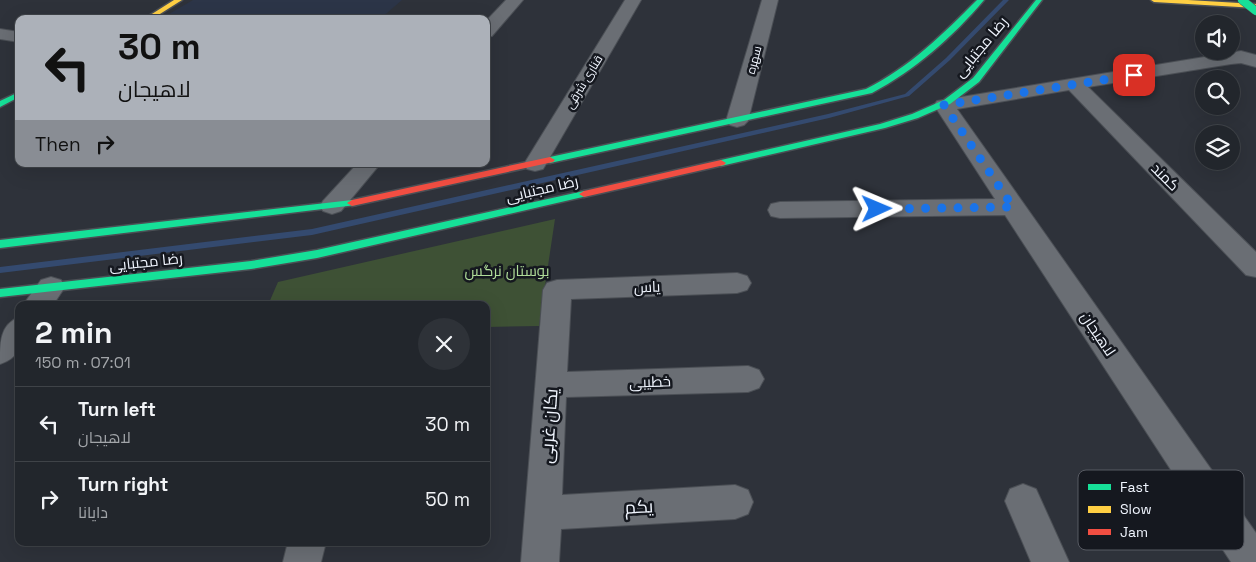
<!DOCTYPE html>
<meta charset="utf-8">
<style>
:root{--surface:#22262c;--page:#2e3238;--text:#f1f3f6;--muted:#a2a5a9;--line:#3f4348}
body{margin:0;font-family:"Space Grotesk",Cairo,sans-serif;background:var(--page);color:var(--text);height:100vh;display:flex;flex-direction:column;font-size:19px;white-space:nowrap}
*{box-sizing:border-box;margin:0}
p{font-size:16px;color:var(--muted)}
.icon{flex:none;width:28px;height:28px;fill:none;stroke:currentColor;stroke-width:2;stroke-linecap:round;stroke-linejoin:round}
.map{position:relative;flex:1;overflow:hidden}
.sheet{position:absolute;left:15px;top:301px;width:475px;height:245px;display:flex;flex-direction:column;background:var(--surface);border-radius:10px;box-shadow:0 5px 20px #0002,0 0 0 1px var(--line)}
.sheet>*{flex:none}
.banner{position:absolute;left:15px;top:15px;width:475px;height:152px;border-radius:10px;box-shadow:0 5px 20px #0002,0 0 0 1px var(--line);background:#acb1b9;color:#111;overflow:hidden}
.fabs{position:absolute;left:1195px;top:15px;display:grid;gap:10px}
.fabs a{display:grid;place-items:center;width:45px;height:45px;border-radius:50%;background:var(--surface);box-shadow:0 5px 20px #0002,0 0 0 1px var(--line);font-size:25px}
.pin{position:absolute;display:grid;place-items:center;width:42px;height:42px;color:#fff;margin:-21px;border-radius:10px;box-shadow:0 2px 8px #0006}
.me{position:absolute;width:55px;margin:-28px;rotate:89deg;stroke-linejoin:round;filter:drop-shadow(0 0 4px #0008)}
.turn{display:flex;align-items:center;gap:18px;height:105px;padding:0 20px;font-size:22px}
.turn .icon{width:65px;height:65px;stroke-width:2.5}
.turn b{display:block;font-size:35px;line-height:42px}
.then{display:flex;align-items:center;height:48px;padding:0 20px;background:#0003;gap:10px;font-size:19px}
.round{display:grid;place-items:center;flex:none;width:52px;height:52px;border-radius:26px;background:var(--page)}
.headline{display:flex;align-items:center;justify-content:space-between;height:85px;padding:0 20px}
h1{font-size:30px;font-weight:800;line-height:38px}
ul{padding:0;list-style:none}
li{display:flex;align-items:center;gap:15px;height:75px;padding:0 20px;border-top:1px solid var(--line)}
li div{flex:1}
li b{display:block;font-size:19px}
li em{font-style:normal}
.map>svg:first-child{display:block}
.built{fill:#2c3548}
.green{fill:#3e5135}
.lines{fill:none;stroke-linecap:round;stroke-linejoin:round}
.stream{fill:#344a6f;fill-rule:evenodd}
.street-casing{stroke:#4b4f55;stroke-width:2}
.fast-casing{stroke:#4b4f55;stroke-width:3}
.slow-casing{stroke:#4b4f55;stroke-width:3}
.jam-casing{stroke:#4b4f55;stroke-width:3}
.street{fill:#6a6e74;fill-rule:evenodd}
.fast{fill:#16e098;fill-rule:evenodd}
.slow{fill:#ffcf43;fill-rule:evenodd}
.jam{fill:#f24e42;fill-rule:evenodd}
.fast-bridge-casing{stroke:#4b4f55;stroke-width:9;stroke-linecap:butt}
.fast-bridge{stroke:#16e098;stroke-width:8}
.route{stroke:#1a73e8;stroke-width:9;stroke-dasharray:0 16.2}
.labels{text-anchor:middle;stroke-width:5;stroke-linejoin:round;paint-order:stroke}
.far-street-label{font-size:12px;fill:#f0f5fe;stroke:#15181f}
.street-label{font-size:15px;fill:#f0f5fe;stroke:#15181f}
.park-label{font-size:15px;fill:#b0dd99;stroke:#15181f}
.near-street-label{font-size:18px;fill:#f0f5fe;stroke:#15181f}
.key{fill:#15181f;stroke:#575a62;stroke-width:1}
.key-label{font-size:14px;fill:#f0f5fe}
</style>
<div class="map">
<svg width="1256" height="562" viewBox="0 0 1256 562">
<rect width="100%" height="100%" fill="#2e323a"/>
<path class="built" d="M193,0H402L380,19H202L169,14Z"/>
<path class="green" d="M555,219L539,326L486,327V305H268L278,282Z"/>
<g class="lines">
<path class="stream" d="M1003,0H1009L950,60L909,96L829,118L312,235L0,273V267L312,229L828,114L905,94L946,58Z"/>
<g class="street-casing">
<path id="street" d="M506,0H523L492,36L486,37V21Z
M625,0H641L546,164L543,169L535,171L527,169L524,164Z
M762,0H778L748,121L744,125L737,127L730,125L726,121Z
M0,29L19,32V42L0,39Z
M1241,51L1256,55V67L1241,63L1231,64L1088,87L1256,252V277L1246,275L1069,90L957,109L1256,533V562H1231L1005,215L780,218L771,216L768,210L771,204L780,202L995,199L934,105L937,101Z
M357,164H380L341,211L332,214L323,211L320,206L323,201Z
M737,273L747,276L751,283L747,290L737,293L571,299L567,372L748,366L759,370L764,379L759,388L748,392L566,397L562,495L735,485L748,490L753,502L748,514L735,519L561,529L559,562H521L543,290L547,283L557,280Z
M51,277L61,280L65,287L53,305H23L41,280Z
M19,317C19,339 25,356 0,364C0,342 0,325 19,317Z
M1023,484L1036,489L1069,562H1031L1005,501L1010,489Z
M288,542H326L321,562H283Z"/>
</g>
<g class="fast-casing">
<path id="fast" d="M977,0H984C953,37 915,70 872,93L550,163L545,160L550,157L866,89C910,67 943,34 977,0Z
M1036,0H1042L979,82L950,104L918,118L885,128L721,166L716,163L721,160L880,124L912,114L944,100L973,78Z
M19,92V97L0,107V101Z
M584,191L587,192L589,194L587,196L317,258L251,269L0,297V289L251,261L317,250Z
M352,200L356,201L357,203L356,205L0,248V240Z"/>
</g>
<g class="slow-casing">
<path id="slow" d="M174,0H182L152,19H144Z
M1151,0H1188L1256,4V8L1154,2Z"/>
</g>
<g class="jam-casing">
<path id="jam" d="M550,157L555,160L553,162L352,206L347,203L352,200Z
M721,160L726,163L724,165L584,197L579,194L584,191Z"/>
</g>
<use href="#street" class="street"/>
<use href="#fast" class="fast"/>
<use href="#slow" class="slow"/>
<use href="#jam" class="jam"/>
<g class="fast-bridge-casing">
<path id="fast-bridge" d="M1242,0L1256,11"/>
</g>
<use href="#fast-bridge" class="fast-bridge"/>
</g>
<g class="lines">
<path class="route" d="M877,209L1013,207L944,105L1134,75"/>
</g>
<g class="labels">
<g class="far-street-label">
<text transform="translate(754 60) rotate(-75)" y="4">سهره</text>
<text transform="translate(584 82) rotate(-59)" y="4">قناری شرقی</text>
</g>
<g class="street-label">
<text transform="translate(981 47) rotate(-50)" y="5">رضا مجتبایی</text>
<text transform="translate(1165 177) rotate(45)" y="5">کمند</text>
<text transform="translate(542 189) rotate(-13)" y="5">رضا مجتبایی</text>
<text transform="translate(146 262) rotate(-6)" y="5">رضا مجتبایی</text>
<text transform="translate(647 287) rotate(-2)" y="5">یاس</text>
<text transform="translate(1098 334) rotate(56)" y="5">لاهیجان</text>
<text transform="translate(650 382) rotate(-2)" y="5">خطیبی</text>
</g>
<g class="park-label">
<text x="507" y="276">بوستان نرگس</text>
</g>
<g class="near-street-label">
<text transform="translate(549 426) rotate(-86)" y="6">یکان غربی</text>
<text transform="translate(639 507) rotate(-3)" y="6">یکم</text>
</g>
</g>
<rect x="1078" y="470" width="166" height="80" rx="8" class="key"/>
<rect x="1088" y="484" width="23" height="6" fill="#16e098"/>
<rect x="1088" y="506" width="23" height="7" fill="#ffcf43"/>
<rect x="1088" y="529" width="23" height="6" fill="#f24e42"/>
<g class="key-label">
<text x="1120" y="492">Fast</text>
<text x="1120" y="514">Slow</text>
<text x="1120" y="537">Jam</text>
</g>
</svg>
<div class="fabs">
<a><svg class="icon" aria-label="sound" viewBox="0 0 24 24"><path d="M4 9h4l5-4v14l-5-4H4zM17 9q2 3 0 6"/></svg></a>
<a><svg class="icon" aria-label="search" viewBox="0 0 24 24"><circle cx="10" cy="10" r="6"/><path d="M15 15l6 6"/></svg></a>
<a><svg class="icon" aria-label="layers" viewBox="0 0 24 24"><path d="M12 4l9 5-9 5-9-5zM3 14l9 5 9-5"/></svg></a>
</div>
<div class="pin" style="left:1134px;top:75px;background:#d93025"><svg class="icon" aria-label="arrive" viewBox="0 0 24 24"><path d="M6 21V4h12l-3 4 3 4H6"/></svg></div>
<svg class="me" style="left:877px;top:209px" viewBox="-20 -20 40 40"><path d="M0-17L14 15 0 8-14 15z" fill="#1a73e8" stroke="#fff" stroke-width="4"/></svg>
<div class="banner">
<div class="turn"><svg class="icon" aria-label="left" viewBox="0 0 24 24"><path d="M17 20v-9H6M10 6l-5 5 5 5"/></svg><div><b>30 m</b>لاهیجان</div></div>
<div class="then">Then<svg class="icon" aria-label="right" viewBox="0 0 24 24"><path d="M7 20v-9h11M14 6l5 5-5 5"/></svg></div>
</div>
<section class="sheet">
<div class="headline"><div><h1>2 min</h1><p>150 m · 07:01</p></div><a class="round"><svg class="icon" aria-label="close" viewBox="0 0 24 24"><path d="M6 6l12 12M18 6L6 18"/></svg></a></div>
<ul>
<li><svg class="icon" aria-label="left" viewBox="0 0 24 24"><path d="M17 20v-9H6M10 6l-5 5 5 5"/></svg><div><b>Turn left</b><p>لاهیجان</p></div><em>30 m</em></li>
<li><svg class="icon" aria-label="right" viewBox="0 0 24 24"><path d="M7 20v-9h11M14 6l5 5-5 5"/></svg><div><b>Turn right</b><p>دایانا</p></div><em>50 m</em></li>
</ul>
</section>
</div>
